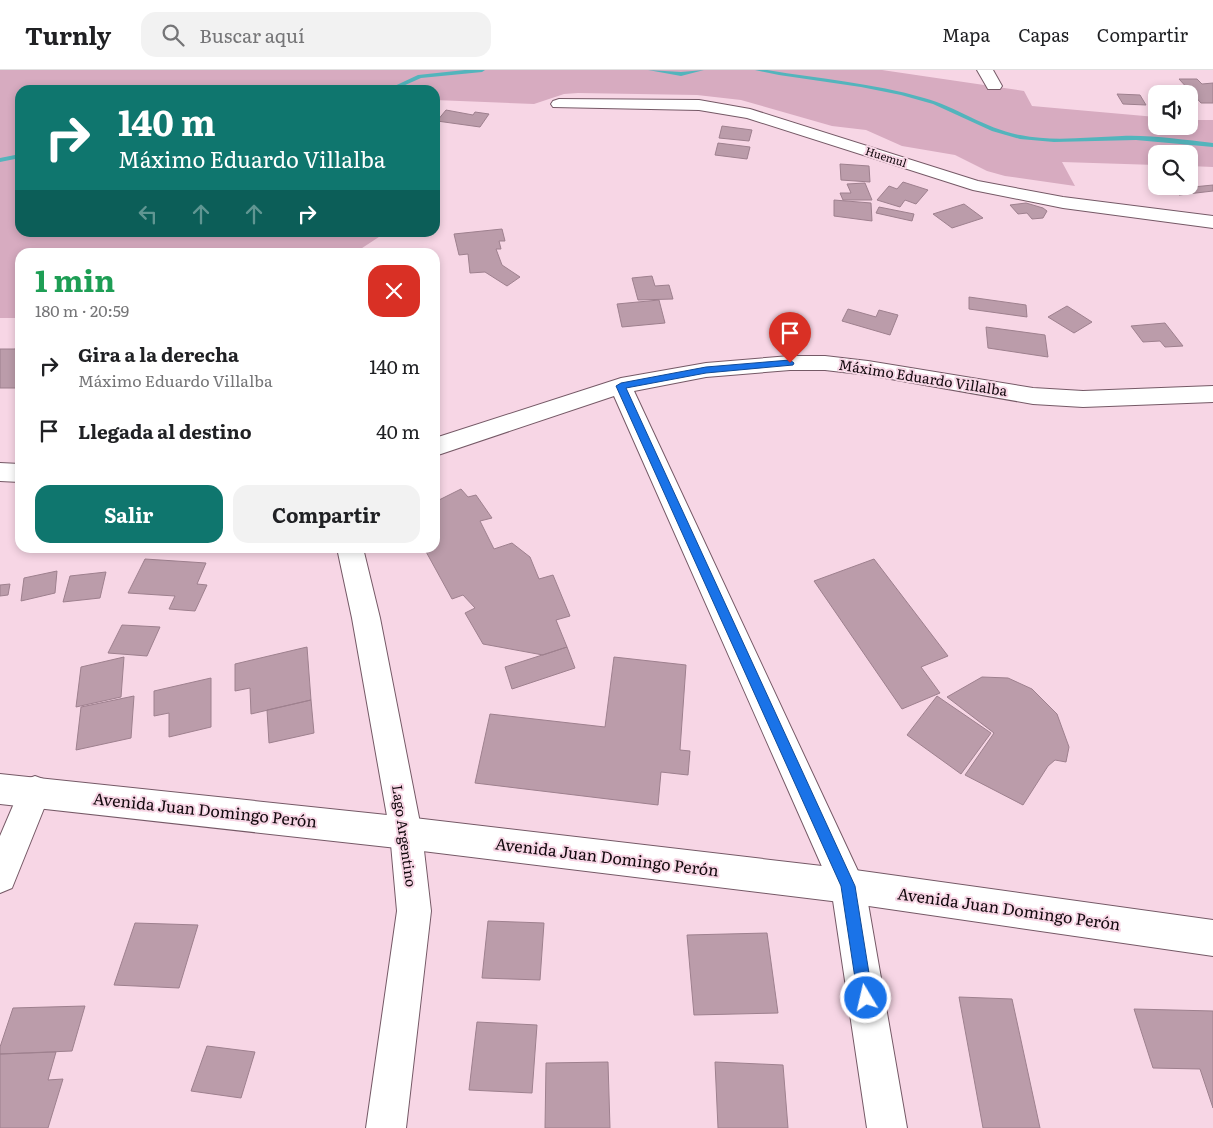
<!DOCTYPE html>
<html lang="es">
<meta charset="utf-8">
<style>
:root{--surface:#fff;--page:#f2f2f2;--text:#202124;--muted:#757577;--line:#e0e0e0;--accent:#0f766e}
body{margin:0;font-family:Literata,serif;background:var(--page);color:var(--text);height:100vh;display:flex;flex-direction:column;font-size:19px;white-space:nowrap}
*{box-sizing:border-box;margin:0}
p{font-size:16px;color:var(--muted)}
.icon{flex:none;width:28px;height:28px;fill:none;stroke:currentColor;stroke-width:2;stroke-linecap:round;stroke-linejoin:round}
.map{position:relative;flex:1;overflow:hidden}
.panel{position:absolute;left:15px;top:178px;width:425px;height:305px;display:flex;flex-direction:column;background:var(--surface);border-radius:15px;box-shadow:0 2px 8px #0003}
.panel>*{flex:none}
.hud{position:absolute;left:15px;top:15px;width:425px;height:152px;border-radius:15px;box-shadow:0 2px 8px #0003;background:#0f766e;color:#fff;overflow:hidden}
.controls{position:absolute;left:1148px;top:15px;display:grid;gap:10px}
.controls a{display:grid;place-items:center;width:50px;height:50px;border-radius:10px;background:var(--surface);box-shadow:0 2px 8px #0003;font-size:25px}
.pin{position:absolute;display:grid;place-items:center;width:42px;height:42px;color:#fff;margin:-51px -21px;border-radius:50% 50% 50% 0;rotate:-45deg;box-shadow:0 0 5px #0007}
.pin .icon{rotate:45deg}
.me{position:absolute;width:55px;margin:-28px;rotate:351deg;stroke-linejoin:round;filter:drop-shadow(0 0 4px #0008)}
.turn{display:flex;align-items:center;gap:18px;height:105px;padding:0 20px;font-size:22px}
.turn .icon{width:65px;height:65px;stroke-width:2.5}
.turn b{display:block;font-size:35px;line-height:42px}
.lanes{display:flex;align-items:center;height:48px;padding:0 20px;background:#0003;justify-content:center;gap:25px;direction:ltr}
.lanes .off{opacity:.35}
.round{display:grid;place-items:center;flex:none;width:52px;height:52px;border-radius:15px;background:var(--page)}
.headline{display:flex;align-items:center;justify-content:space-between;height:85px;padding:0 20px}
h1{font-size:30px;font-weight:700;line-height:38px;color:#1e9e55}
.action{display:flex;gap:10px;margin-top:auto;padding:10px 20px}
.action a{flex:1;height:58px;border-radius:15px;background:var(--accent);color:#fff;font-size:20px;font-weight:700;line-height:58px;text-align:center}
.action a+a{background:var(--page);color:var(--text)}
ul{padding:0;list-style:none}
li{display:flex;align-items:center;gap:15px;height:65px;padding:0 20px}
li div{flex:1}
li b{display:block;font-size:19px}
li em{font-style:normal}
header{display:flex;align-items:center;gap:30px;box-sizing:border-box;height:70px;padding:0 25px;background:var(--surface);border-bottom:1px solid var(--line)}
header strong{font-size:24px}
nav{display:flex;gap:28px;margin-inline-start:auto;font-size:18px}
.search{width:350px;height:45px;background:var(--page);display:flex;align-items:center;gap:12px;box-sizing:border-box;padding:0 18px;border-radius:15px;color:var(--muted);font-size:19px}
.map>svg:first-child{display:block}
.green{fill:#d7abc0}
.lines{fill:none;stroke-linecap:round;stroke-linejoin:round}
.stream{fill:#53b4bc;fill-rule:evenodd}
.building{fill:#bb9caa;stroke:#9e808e}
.street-casing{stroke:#755966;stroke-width:2}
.secondary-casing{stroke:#755966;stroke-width:2}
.street{fill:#fff;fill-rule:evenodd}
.secondary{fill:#fff;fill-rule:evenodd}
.route{fill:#1a73e8;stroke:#114b97}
.labels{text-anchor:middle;stroke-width:4;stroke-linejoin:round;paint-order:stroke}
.far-street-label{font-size:11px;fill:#12080d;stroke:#f7d6e5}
.street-label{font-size:14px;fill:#12080d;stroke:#f7d6e5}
.near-street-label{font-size:16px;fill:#12080d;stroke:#f7d6e5}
</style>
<header>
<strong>Turnly</strong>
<div class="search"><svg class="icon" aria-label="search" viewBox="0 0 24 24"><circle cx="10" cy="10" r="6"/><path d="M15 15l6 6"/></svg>Buscar aquí</div>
<nav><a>Mapa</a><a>Capas</a><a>Compartir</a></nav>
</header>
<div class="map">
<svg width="1213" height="1058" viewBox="0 0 1213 1058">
<rect width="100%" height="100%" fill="#f7d6e5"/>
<path class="green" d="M0,0H882L1024,21L1032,36L1156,47V56H1189V50H1213V97L1189,96V84H1156V95L1062,92L1075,116L1005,106L987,101L955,85L902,76L866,60L832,56L741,30L697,25L578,23L564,24L534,34L435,30V20H20V162L385,163L356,182H20V248H0Z"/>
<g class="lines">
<path class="stream" d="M465,0H485L482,2L421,8L394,20H386L418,5Z
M648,0L681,2L704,0L681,6Z
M755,0H767C820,9 873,13 924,28C957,37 986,59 1020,65C1053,72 1088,67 1122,66C1153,65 1183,70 1213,73V77L1136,70L1054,72L1020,69L992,61L933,34L901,25L861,17L779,5Z
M20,84V88L0,92V88Z"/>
</g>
<path class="building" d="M1179,9H1197L1202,14L1213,13V33H1201Z
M1117,24L1140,25L1146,35L1123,34Z
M446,40L473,45L475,42L489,44L480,57L437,51Z
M722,56L752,60L749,71L719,68Z
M718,73L750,77L747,89L715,85Z
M840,94L869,96L870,112L841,110Z
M903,112L928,120L916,134L905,130L900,137L877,130L889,116L897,119Z
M865,113L872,130H843L840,123H851L847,114Z
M1189,113L1193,117L1213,115V121L1179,125L1170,116H1189Z
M834,130L871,133L872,151L834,146Z
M1026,133L1043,138L1047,141L1043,148L1032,149L1027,143L1018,144L1010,135Z
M964,134L983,148L952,158L933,144Z
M879,137L914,144L912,151L876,143Z
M502,159L505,171H499L501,179H496L502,195L520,207L507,216L485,202L470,203L468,184L459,185L454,164Z
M652,206L655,216L669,215L673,229L638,230L632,208Z
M969,227L1026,235L1027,247L969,239Z
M659,230L665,253L622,257L617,234Z
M1067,236L1092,252L1074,263L1048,247Z
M848,239L876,247L879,240L898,245L890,265L842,251Z
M1165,253L1183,276L1165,277L1160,271L1143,272L1131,256Z
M986,257L1045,265L1048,287L988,278Z
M20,271V318H0V279H15Z
M461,419L468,427L476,425L492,448L480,451L494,479L512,473L530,487L539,509L553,505L570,546L556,550L567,577L543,585L483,574L465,543L475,538L463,525L452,529L424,478H435V432Z
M145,489L206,493L197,514L207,515L195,541L169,539L175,526L128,523Z
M874,489L948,586L921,597L940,623L902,639L814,511Z
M57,501L55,523L21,531L24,508Z
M106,502L100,528L63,532L70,506Z
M10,514L8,525L0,526V515Z
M122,555L160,557L147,586L108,583Z
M307,577L311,630L251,644L250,618L235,621V594Z
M567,577L575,598L512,619L505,597Z
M124,587L121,627L76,637L81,597Z
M614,587L686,595L680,680L690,681L688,705L661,702L658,735L475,713L490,644L605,657Z
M982,607L1008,608L1032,619L1057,644L1069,677L1066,692L1055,690L1048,696L1023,735L965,705L994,663L947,627Z
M211,608V657L169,667V643L154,646V621Z
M134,626L131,668L76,680L81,637Z
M937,626L991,663L961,704L907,665Z
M311,630L314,663L269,673L267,640Z
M488,851L544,853L540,910L482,908Z
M135,853L198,855L179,918L114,915Z
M767,863L778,943L694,945L687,865Z
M959,927L1012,929L1040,1058H983Z
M85,936L72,981L0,984V977L13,938Z
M1134,939L1213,941V1038L1200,999L1153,998Z
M477,952L537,955L532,1023L469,1020Z
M207,976L255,982L241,1028L191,1021Z
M56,982L48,1010L63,1009L48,1058H0V984Z
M608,992L610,1058H545L546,993Z
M715,992L783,995L788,1058H718Z"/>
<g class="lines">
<g class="street-casing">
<path id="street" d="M977,0H993L1002,16L1000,19H988Z
M559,29L699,30L750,39L978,111L1063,127L1213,146V158L1063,138L973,120L747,48L699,40L553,37L551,34L553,31Z
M790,286H825L868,291L1033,318L1083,321L1213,316V332L1083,337L1033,334L868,305L825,300H790L706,307L634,321L865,816L907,1058H867L831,817L614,326L435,386V368L621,308L706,293Z
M0,393L20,394V412L0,411Z
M337,478H363L380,548L422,763L431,841L406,1058H366L397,841L390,763L352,548Z
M35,706L46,710L51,721L12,818L0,823V766L24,710Z"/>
</g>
<g class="secondary-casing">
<path id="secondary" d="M0,704L406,747L848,799L1213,850V886L848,833L406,779L0,734Z"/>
</g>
<use href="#street" class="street"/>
<use href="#secondary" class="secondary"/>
</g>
<path class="route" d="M790,290L794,293L793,295L706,303L626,318L855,816L873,928L871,933L866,935L861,933L858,928L841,816L616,316L621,313L706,297Z"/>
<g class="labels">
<g class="far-street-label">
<text transform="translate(886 87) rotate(18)" y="4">Huemul</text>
</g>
<g class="street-label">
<text transform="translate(923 308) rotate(9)" y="5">Máximo Eduardo Villalba</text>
<text transform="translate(404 766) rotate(82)" y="5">Lago Argentino</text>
</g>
<g class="near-street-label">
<text transform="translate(205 740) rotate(6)" y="6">Avenida Juan Domingo Perón</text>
<text transform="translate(607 787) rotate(7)" y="6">Avenida Juan Domingo Perón</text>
<text transform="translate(1009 839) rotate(8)" y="6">Avenida Juan Domingo Perón</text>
</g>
</g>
</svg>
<div class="controls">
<a><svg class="icon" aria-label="sound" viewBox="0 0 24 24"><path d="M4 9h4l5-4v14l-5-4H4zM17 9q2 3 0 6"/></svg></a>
<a><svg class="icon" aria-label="search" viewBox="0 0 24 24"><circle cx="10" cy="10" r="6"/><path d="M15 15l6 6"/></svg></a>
</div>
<div class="pin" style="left:790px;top:293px;background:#d93025"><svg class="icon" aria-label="arrive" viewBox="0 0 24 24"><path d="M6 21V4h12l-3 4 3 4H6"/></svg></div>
<svg class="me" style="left:866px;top:928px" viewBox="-20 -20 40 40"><circle r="17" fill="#1a73e8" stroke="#fff" stroke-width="3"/><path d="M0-11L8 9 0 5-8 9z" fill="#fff"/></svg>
<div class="hud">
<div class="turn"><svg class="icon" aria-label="right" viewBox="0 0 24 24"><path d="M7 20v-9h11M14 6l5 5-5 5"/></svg><div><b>140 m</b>Máximo Eduardo Villalba</div></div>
<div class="lanes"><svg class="icon off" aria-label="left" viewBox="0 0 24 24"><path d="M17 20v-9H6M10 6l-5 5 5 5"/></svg><svg class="icon off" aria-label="ahead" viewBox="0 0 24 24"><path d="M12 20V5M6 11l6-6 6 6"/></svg><svg class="icon off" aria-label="ahead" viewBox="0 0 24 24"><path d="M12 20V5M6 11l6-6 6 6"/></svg><svg class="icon" aria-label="right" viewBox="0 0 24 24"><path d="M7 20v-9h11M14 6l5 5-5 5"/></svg></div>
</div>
<section class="panel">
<div class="headline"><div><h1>1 min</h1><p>180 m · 20:59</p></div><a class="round" style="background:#d93025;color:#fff"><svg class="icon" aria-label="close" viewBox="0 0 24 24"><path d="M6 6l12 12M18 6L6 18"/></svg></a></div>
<ul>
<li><svg class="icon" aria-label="right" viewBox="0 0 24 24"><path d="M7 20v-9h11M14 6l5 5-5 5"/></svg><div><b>Gira a la derecha</b><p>Máximo Eduardo Villalba</p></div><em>140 m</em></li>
<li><svg class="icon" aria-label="arrive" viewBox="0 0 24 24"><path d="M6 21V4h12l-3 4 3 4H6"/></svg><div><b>Llegada al destino</b></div><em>40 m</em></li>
</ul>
<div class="action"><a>Salir</a><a>Compartir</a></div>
</section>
</div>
